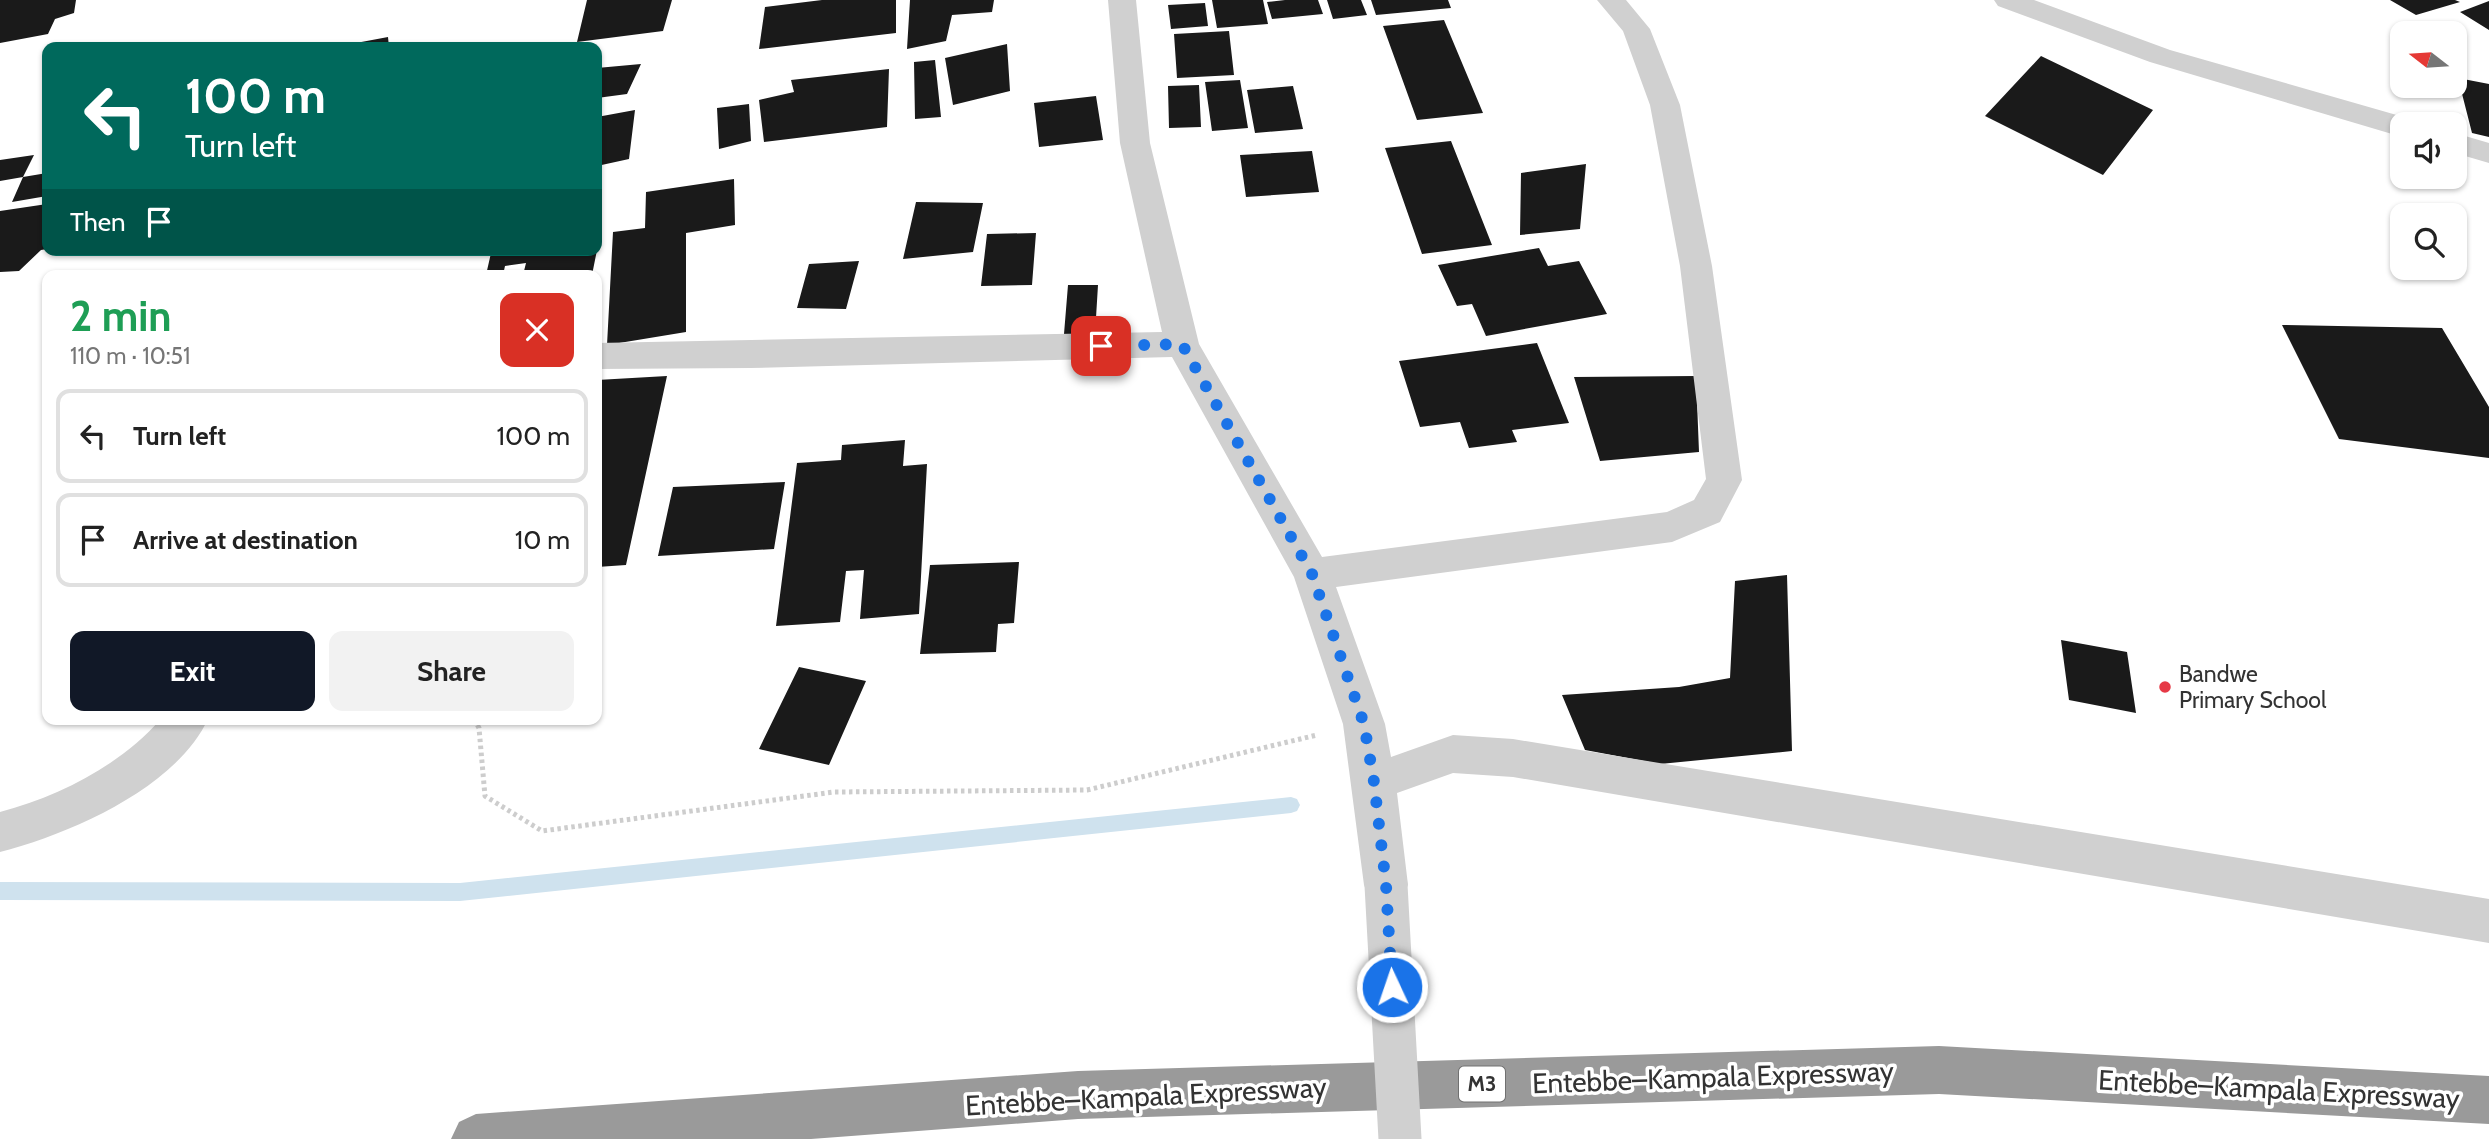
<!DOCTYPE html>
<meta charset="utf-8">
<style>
:root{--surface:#fff;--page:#f2f2f2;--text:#222;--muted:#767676;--line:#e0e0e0;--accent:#111827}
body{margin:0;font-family:Cabin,sans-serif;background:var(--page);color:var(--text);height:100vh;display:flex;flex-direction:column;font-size:26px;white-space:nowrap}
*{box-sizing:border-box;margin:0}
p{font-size:23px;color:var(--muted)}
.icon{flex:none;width:38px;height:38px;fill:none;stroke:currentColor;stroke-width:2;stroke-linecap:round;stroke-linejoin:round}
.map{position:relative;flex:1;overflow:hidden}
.side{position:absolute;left:42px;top:270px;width:560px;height:455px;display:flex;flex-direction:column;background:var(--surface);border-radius:14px;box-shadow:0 2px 5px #0004}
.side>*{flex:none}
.hud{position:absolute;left:42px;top:42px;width:560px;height:214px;border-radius:14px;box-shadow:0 2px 5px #0004;background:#00695c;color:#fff;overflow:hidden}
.needle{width:46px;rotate:287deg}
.fabs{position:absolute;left:2390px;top:21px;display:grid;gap:14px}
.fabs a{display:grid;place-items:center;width:77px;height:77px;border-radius:14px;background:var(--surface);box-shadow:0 2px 5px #0004;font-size:35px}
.pin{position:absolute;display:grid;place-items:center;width:60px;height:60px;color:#fff;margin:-30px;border-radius:14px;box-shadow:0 4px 10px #0006}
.me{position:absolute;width:77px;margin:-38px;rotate:357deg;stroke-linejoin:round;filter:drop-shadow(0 0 5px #0008)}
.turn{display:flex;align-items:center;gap:24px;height:147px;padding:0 28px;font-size:32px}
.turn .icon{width:91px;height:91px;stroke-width:2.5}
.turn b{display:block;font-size:49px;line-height:60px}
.then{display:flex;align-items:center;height:66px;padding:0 28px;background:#0003;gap:14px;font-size:26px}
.round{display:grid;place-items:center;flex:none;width:74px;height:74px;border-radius:14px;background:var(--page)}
.summary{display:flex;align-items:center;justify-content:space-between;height:119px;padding:0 28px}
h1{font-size:42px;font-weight:700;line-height:52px;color:#1e9e55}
.cta{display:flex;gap:14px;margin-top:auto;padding:14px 28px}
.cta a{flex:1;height:80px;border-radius:14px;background:var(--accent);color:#fff;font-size:28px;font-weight:700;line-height:80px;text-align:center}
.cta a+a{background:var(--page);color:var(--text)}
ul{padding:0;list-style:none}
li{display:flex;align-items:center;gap:21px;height:94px;margin:0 14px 10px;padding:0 14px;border:4px solid var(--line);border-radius:14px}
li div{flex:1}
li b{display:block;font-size:26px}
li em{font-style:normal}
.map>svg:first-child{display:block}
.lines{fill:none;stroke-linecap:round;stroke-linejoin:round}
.stream{fill:#cfe2ee;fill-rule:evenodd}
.building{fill:#1a1a1a}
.path{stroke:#cdcdcd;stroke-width:5;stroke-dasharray:3.5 3.5;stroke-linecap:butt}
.minor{fill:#d0d0d0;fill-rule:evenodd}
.motorway{fill:#9a9a9a;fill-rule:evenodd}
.minor-bridge{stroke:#d0d0d0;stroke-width:43}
.route{stroke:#1a73e8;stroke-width:12;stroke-dasharray:0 21.6}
.poi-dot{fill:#e63946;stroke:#fff;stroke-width:2.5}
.labels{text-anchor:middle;stroke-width:7;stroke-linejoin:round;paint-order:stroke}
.shield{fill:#fff;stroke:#707070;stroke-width:2}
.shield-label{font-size:21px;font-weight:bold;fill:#333}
.poi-label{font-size:23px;fill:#333;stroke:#fff;text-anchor:start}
.near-street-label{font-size:28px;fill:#333;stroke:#fff}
</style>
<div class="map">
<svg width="2489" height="1139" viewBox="0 0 2489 1139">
<rect width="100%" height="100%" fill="#fff"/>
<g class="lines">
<path class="stream" d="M1291,797L1297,799L1300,805L1297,811L1291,813L460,901L0,900V882L460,883Z"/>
</g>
<path class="building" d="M0,0H76L74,13L55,19L48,34L0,43Z
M587,0H672L663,31L577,42Z
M822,0H896V33L759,49L765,7Z
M910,0H994L992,12L952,15L946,41L907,49Z
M1212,0H1263L1268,24L1217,28Z
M1285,0H1318L1323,14L1272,19L1267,2Z
M1327,0H1361L1367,15L1333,19Z
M1371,0H1448L1451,8L1376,15Z
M2390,0H2455L2460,2L2416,15Z
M2489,1V30L2460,12Z
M1205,3L1208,26L1171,29L1168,5Z
M1444,20L1483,113L1417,120L1383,26Z
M1229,31L1234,75L1177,78L1174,34Z
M388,37L389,47H340V46Z
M1007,44L1010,91L953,105L945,58Z
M2041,56L2153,110L2103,175L1985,116Z
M935,60L941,117L915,119L914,62Z
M641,64L627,94L597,98V68Z
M889,69L887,127L764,142L759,100L794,92L791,80Z
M2458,78L2489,84V137L2472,133Z
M1240,80L1248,128L1212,131L1205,82Z
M1199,85L1201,127L1169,128L1168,86Z
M1293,86L1303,129L1255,133L1247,90Z
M1096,96L1103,140L1039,147L1034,103Z
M749,104L751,141L719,149L717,108Z
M635,110L629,159L597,166V117Z
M1451,141L1492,245L1422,254L1385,148Z
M1312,151L1319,192L1246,197L1240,155Z
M34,155L23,177L0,181V160Z
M1586,164L1580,229L1520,235L1521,173Z
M47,173V196L12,202L23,177Z
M734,179L735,225L686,233V332L607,345L613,232L645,228L646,192Z
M916,202L983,203L973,252L903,259Z
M47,204V249L41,250L19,271L0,272V211Z
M1036,233L1032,285L981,286L987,234Z
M1539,248L1548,266L1579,261L1607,314L1486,336L1472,304L1457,306L1438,265Z
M532,250H597L592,275H523L526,263L505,266L503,275H486L491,253Z
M859,261L846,309L797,308L809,264Z
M1068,285H1098L1095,334H1064Z
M2282,325L2442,328L2489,407V458L2339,439Z
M1537,343L1569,423L1512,430L1517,442L1469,448L1460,422L1420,427L1399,361Z
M667,376L626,565L597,567V380Z
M1696,376L1699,452L1600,461L1574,377Z
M905,440L903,466L927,464L919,614L860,619L864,570L846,571L840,622L776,626L797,463L841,460L842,445Z
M785,482L774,549L658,556L673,487Z
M1019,562L1014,623L998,624L996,652L920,654L930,565Z
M1787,575L1792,751L1660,764L1585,750L1562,695L1679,687L1730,678L1735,581Z
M2061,640L2127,652L2136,713L2069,700Z
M799,667L866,681L829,765L759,749Z"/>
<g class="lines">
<path class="path" d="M474,719L479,728L485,796L542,831L834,792L1087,790L1317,735"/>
<path class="minor" d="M1108,0H1136L1150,143L1199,344L1322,557L1667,512L1694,500L1706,479L1680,266L1650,105L1623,31L1597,0H1626L1650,29L1680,105L1712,266L1742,480L1720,522L1672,542L1336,587L1385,724L1391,757L1453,735L1513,739L2489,899V943L1513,777L1453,773L1397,793L1408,885L1402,900L1386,906L1370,900L1364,885L1343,724L1294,577L1172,357L750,368L597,369V343L1162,332L1120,143Z
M1994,0H2034L2170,50L2414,120L2416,124H2403V137L2392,134L2150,62L1998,6Z
M2455,133L2489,143V163L2455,153Z
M161,719H208C176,788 70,834 0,852V812C60,796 119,766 161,719Z"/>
<path class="motorway" d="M1939,1046L2489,1076V1124L1939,1094L1078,1119L811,1139H451L459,1122L476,1114L1078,1071Z"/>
<path class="minor-bridge" d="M1386,885L1400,1139"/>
</g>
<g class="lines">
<path class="route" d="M1101,346L1182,344L1312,574L1364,724L1374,782L1386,885L1392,987"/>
</g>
<circle class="poi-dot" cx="2165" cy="687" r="7"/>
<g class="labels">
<rect class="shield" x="1459" y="1066.5" width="46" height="35" rx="5"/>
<g class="shield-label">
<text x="1482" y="1091">M3</text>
</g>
<g class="poi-label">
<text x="2179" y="682">Bandwe<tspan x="2179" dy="26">Primary School</tspan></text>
</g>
<g class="near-street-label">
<text transform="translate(1713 1077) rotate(-2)" y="10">Entebbe–Kampala Expressway</text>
<text transform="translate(2279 1089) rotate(3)" y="10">Entebbe–Kampala Expressway</text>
<text transform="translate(1146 1096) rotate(-3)" y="10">Entebbe–Kampala Expressway</text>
</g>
</g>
</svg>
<div class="fabs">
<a><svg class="needle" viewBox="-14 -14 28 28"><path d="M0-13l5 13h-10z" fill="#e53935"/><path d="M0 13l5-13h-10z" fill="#767676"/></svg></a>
<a><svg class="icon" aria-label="sound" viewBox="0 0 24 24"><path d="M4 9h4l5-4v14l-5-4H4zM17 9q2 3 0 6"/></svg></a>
<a><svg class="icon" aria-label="search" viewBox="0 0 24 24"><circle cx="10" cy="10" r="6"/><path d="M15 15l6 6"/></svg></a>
</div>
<div class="pin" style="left:1101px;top:346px;background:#d93025"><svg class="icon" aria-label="arrive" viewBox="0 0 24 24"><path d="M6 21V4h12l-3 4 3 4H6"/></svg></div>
<svg class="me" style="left:1392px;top:987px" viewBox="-20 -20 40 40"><circle r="17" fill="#1a73e8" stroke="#fff" stroke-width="3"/><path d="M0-11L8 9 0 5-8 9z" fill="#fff"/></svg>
<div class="hud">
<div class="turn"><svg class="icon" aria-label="left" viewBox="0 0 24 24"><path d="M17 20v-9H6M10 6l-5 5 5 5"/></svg><div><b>100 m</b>Turn left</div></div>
<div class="then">Then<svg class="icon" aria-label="arrive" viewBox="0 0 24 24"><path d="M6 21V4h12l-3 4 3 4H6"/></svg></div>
</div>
<section class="side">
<div class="summary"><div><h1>2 min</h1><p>110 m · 10:51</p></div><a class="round" style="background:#d93025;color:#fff"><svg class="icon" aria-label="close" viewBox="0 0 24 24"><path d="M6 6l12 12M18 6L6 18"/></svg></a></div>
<ul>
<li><svg class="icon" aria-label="left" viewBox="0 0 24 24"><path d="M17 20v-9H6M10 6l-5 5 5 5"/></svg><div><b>Turn left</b></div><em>100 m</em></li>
<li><svg class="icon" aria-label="arrive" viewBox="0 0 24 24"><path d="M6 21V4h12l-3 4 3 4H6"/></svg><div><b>Arrive at destination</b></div><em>10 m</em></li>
</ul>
<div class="cta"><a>Exit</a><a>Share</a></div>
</section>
</div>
